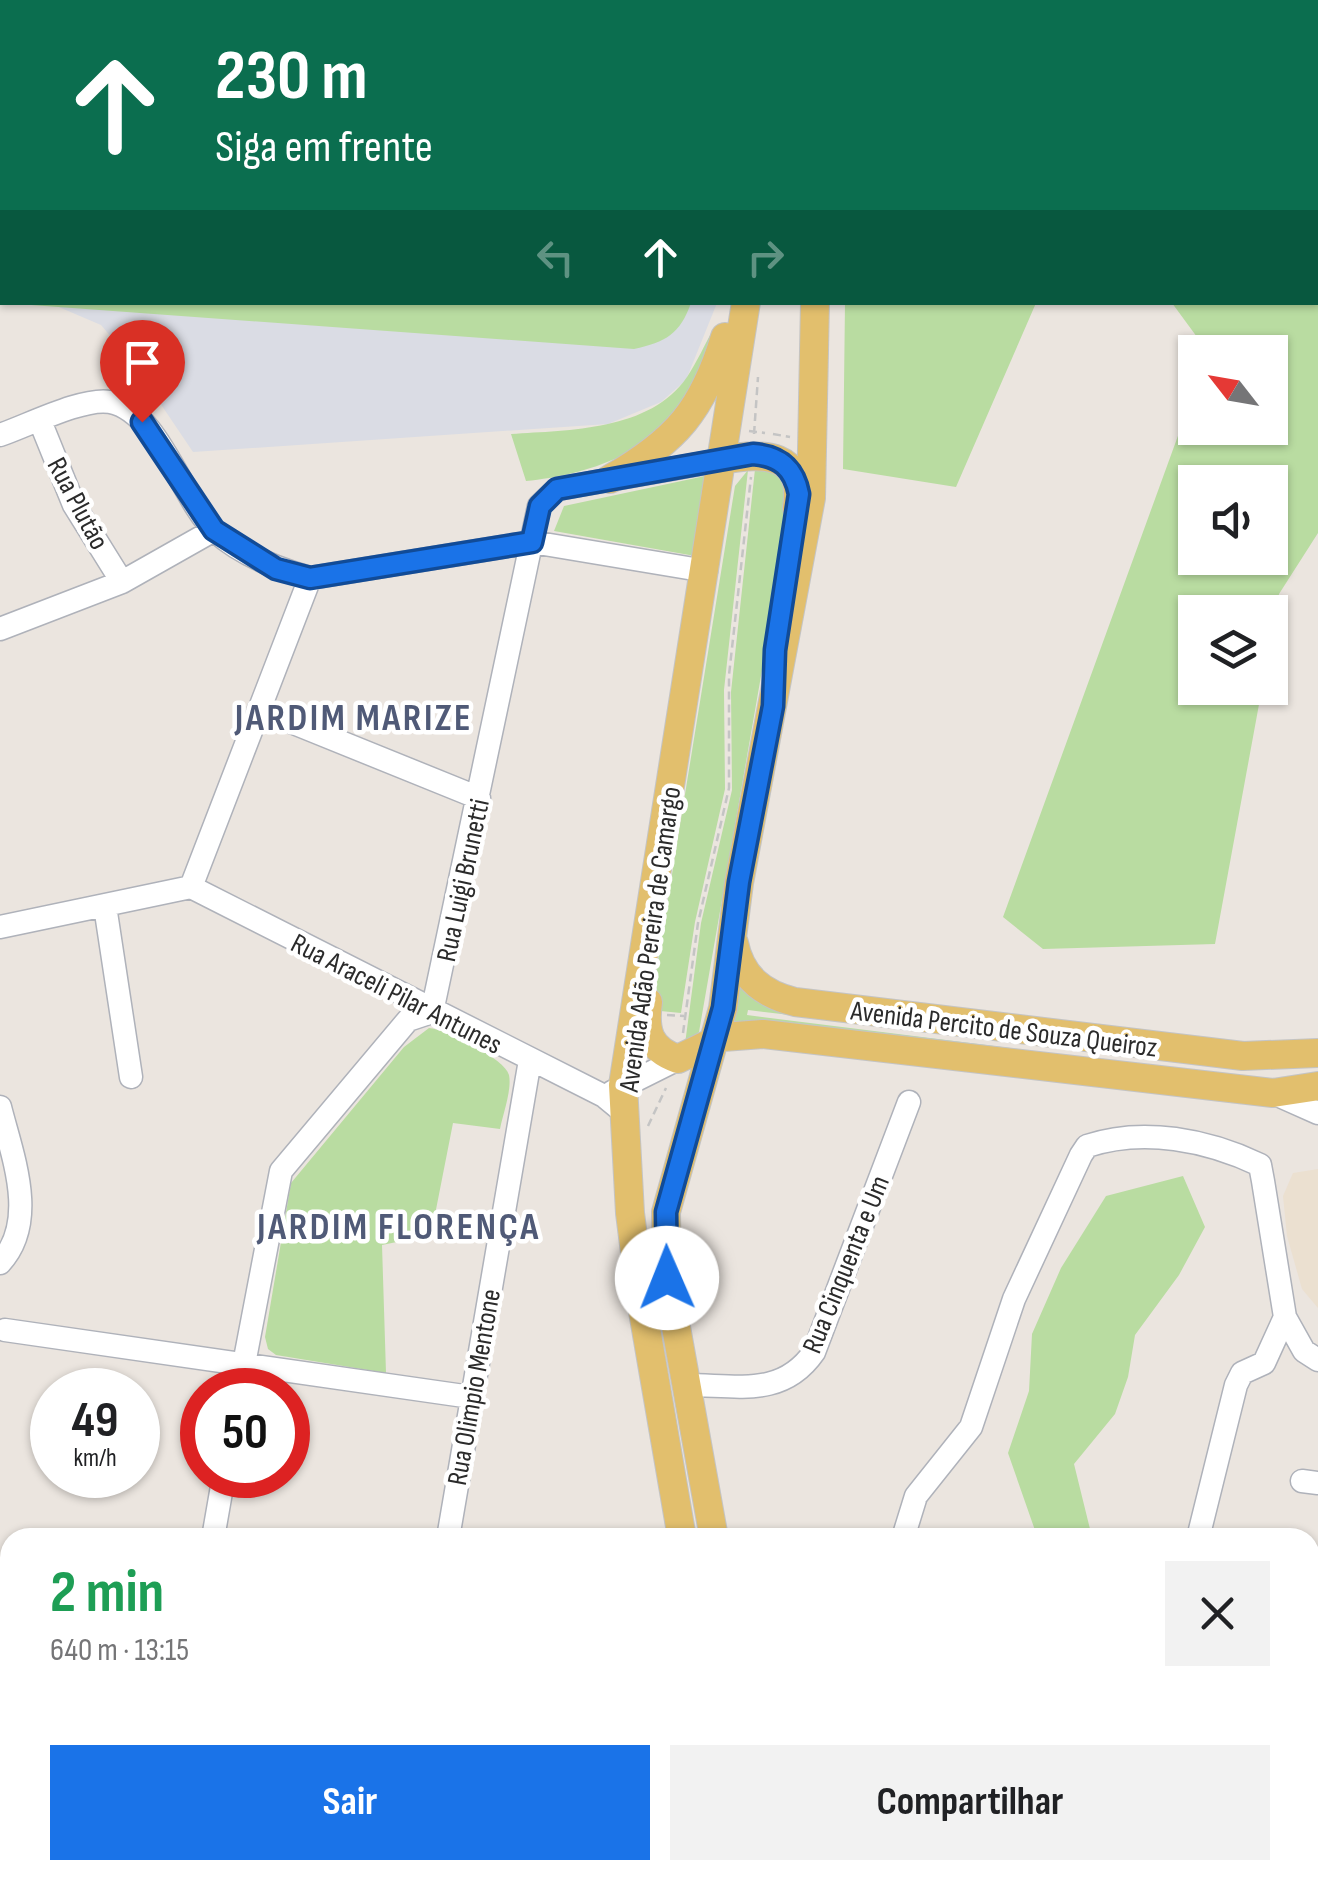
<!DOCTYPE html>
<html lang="pt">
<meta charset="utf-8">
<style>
:root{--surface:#fff;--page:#f2f2f2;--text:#202124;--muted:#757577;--accent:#1a73e8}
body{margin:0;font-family:"Sofia Sans Condensed",sans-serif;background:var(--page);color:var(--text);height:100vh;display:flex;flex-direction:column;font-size:38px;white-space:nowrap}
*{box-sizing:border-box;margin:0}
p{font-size:32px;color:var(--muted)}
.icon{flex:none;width:55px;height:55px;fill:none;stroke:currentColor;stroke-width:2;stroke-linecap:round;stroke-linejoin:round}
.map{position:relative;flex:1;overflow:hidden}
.details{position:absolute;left:0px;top:1528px;width:1320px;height:352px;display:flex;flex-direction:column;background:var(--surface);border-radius:30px 30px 0 0;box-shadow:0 2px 8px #0004}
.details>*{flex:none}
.guide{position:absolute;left:0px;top:0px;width:1320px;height:305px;box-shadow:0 2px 8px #0004;background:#0b6e4f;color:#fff;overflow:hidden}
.needle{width:65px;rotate:301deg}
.tools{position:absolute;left:1178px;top:335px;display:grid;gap:20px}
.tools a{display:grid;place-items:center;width:110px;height:110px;border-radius:0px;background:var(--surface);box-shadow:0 2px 8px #0004;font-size:50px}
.speed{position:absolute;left:30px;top:1368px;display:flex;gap:20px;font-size:50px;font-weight:700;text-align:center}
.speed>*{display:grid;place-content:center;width:130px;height:130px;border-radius:50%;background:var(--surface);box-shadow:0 2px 8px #0004;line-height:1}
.speed small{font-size:25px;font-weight:400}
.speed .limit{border:15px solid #d22;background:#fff;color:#111}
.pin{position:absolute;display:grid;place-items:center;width:85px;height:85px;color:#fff;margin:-102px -42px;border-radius:50% 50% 50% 0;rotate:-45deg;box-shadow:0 0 10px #0007}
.pin .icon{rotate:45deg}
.me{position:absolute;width:110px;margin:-55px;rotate:359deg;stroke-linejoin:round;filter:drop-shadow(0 0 8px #0008)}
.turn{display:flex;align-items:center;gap:35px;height:210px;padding:0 50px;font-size:45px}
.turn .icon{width:130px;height:130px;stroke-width:2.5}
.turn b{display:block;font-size:70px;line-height:85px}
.lanes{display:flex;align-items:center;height:95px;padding:0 50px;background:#0003;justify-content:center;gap:50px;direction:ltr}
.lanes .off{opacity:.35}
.round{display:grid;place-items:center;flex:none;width:105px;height:105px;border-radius:0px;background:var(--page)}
.summary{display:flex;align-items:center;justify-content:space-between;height:170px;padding:0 50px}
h1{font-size:60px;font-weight:700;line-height:75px;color:#1e9e55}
.button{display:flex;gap:20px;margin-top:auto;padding:20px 50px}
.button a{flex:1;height:115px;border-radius:0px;background:var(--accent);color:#fff;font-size:40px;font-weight:700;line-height:115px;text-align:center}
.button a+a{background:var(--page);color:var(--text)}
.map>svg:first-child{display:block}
.education{fill:#ebe0d0}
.airport{fill:#dadce4}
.green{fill:#b9dca1;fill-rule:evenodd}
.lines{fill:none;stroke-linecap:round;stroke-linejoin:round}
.stream{stroke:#7dcee2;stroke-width:5}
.taxiway{stroke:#c6c5c9;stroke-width:45}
.runway{stroke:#c6c5c9;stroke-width:112}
.minor-casing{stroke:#afb2ba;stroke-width:25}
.major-casing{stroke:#c4c4c4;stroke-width:30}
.path{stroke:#c4c4c4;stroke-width:2.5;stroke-dasharray:8 5;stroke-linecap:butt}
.minor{stroke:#fff;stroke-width:22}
.major{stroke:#e2bf6d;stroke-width:28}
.route-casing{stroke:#114b97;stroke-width:25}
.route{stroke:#1a73e8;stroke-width:18}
.labels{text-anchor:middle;stroke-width:9;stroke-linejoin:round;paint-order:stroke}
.street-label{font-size:28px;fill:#2b2b2b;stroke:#fff}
.district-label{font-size:38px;font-weight:bold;letter-spacing:2.5px;fill:#505a77;stroke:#fff}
</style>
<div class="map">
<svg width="1318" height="1878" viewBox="0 0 1318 1878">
<rect width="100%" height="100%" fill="#ebe5df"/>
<path class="education" d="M1318,1169V1308L1302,1289L1287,1236L1283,1196L1293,1173Z"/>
<path class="airport" d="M0,0H816L2,2V302Z
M4,303H717L686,380L661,402L608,424L193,452L131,360L101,325L54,305Z"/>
<path class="green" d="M1318,6V533L1279,594L1270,646V612H1195V688H1262L1215,944L1043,949L1003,917L1195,389V428H1270V352H1208L1172,303L1318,302ZM1195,482H1270V558H1195Z
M4,303L691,302V303C680,334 666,342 634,349Z
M845,303H1036L956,487L843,469Z
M714,328C707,349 702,374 691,394C657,452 588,475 526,481L511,434C569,430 650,431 687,377C697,362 705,344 714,328Z
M755,469H777L792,498L699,1032L685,1044L701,923L732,790L731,692Z
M748,470L724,690L725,789L695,922L681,1013L650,1010L735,486Z
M705,476L695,556L554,531L564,506Z
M736,981L1026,1043L748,1010L747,1015L1026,1050L735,1022L731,1021Z
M429,1028C445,1029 506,1059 509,1075C512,1090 503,1114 500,1129L453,1123L431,1235L382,1245L386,1373L276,1355L268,1349L265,1337L291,1183L404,1047Z
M1183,1176L1205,1227L1179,1275L1135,1335L1128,1377L1115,1414L1074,1464L1090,1529L1037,1536L1008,1453L1029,1391L1032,1334L1061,1268L1106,1196Z
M0,1637L10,1642V1870H232L252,1878H0Z"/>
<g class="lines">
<path class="stream" d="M1310,1583L1318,1581
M1044,1878L1049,1870"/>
<path class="taxiway" d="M508,2L510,0
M669,2L670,0
M0,185L2,186"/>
<path class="runway" d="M349,0L361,2"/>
<g class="minor-casing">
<path id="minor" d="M40,421L74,505L122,582
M0,435C27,426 83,397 110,402C159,411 182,500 215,531C240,554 278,569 310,578L532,542L706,571
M0,629L122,582L214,530
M259,709L479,798
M191,887L604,1096L621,1110L626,1121
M191,887L310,578
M105,906L131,1077
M0,927L191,887
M432,1012L539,506L557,489L722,460
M612,1092L678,1059
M1273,1093L1318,1113
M0,1107C12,1155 39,1221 0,1263
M1285,1317L1304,1351L1318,1360
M5,1330L471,1397
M686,1385C737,1385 782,1398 814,1352L909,1102
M239,1390L281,1171L408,1020L432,1012
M1302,1481L1318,1483
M213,1538L224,1475
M448,1538L530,1060
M903,1538L916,1496L971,1427L1014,1299L1081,1155L1087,1146C1143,1127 1208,1140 1260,1165L1263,1181L1285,1317L1264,1363L1242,1373L1236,1385L1198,1538
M1310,1693L1318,1681
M399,1870L409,1878
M1294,1870L1318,1877
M294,1878L301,1870
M646,1878L647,1870
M819,1878V1870
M1003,1878L1010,1870
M1071,1878L1075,1870
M1186,1878L1190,1870"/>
</g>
<g class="major-casing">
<path id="major" d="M836,2L837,0
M866,2L867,0
M722,460C762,452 806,452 797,508
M610,479C676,441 703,410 725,337
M734,943C741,977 762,994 795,1002L1243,1056L1318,1053
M648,1002C644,1031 649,1049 678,1059L723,1037L763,1034L1273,1093L1318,1086
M682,1538L641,1300L630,1213L623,1085L746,302
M714,1538L667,1277L666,1212L723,1008L739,883L811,498L815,302
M741,1870L743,1878
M777,1870L779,1878"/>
</g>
<path class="path" d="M749,431L765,433
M754,434L758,377
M773,434L790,437
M667,1015L684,1016
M683,1033L698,923L729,788V675L751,477
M648,1126L666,1088"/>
<use href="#minor" class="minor"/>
<use href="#major" class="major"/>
</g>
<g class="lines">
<g class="route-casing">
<path id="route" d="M142,422L214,530L276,569L310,578L532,542L540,506L557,489L753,454C780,456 794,468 799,494L775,650L773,706L739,882L723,1008L666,1212L667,1278"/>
</g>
<use href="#route" class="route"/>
</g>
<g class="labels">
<g class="street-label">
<text transform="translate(79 503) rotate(62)" y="10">Rua Plutão</text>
<text transform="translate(462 880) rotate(-78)" y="10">Rua Luigi Brunetti</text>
<text transform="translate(649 939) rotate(-82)" y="10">Avenida Adão Pereira de Camargo</text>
<text transform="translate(397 993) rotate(27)" y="10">Rua Araceli Pilar Antunes</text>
<text transform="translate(1004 1028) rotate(7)" y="10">Avenida Percito de Souza Queiroz</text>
<text transform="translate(845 1264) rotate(-68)" y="10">Rua Cinquenta e Um</text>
<text transform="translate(473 1387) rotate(-80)" y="10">Rua Olimpio Mentone</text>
</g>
<g class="district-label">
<text x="354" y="730">JARDIM MARIZE</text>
<text x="399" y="1239">JARDIM FLORENÇA</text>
</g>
</g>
</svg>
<div class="tools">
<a><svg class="needle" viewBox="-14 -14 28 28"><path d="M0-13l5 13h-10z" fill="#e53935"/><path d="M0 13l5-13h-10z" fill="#757577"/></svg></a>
<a><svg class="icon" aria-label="sound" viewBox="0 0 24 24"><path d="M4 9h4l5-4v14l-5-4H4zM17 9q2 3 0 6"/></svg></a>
<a><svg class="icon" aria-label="layers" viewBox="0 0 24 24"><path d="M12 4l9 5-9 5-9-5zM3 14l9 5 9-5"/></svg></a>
</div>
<div class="speed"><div>49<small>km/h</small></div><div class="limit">50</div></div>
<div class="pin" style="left:142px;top:422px;background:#d93025"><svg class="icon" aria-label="arrive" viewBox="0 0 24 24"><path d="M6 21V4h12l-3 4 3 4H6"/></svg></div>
<svg class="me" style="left:667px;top:1278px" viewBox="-20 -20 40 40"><circle r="19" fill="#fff"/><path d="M0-13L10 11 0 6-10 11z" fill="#1a73e8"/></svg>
<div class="guide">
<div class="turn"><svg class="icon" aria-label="ahead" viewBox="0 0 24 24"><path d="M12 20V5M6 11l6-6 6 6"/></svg><div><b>230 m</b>Siga em frente</div></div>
<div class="lanes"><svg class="icon off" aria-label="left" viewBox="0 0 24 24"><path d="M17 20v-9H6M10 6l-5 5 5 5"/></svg><svg class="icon" aria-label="ahead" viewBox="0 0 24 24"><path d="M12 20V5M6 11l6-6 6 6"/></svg><svg class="icon off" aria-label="right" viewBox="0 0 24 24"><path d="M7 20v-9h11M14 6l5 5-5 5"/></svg></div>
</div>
<section class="details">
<div class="summary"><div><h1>2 min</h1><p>640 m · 13:15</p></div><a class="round"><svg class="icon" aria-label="close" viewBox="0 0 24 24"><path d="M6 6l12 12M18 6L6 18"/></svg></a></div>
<div class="button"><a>Sair</a><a>Compartilhar</a></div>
</section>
</div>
